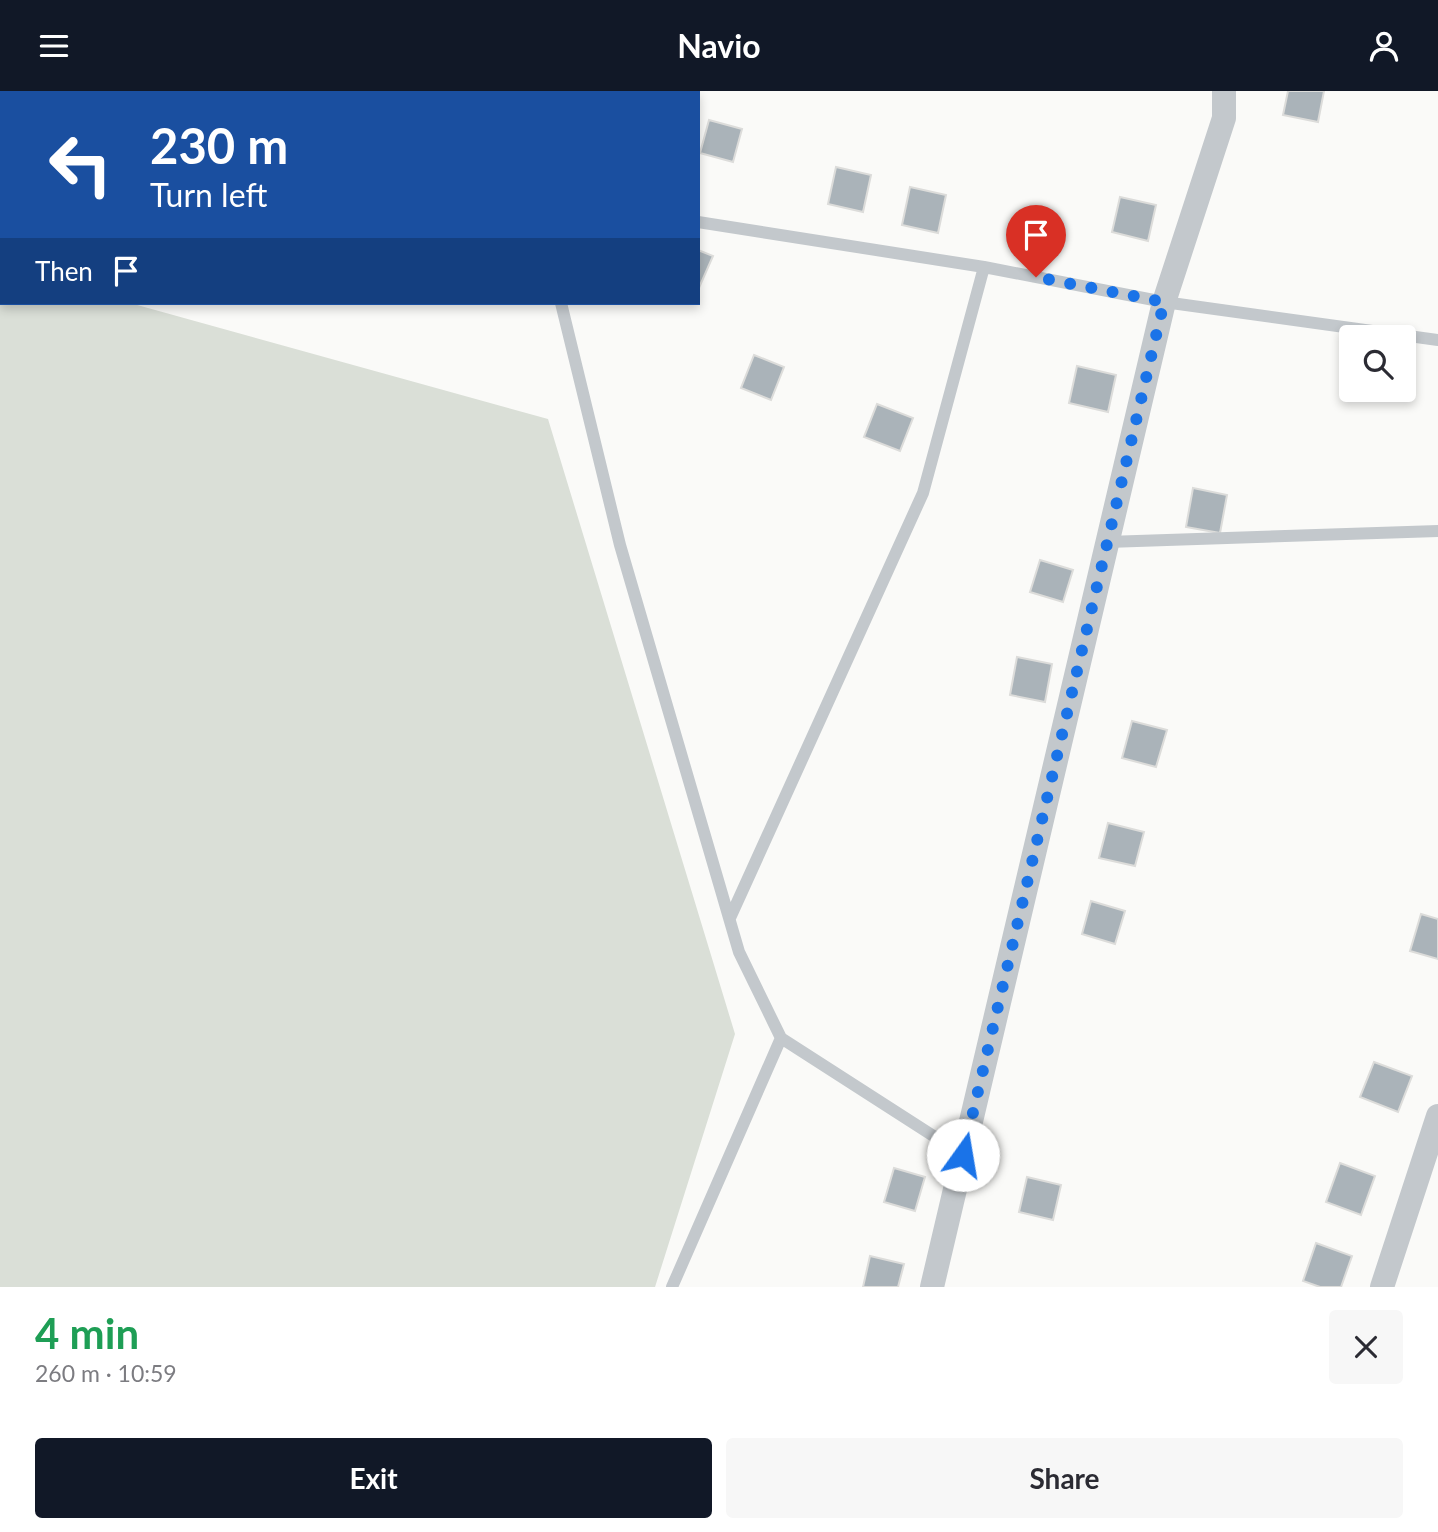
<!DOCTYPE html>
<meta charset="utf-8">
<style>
:root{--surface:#fff;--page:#f7f7f7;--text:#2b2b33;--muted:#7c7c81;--accent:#111827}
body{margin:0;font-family:Lato,sans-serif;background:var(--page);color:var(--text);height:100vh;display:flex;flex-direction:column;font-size:26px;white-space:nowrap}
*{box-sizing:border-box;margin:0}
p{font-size:23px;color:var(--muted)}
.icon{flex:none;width:38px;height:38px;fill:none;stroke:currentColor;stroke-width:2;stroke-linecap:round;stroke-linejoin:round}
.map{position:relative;height:1196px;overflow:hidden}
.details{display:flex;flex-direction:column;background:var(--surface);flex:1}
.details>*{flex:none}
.banner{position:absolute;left:0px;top:0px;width:700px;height:214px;box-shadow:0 4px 10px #0003;background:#1a4fa0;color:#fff;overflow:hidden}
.fabs{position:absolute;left:1339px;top:234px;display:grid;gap:14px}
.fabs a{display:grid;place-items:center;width:77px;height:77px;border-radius:7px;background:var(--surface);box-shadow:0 4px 10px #0003;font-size:35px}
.pin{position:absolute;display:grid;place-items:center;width:60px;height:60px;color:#fff;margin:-72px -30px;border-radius:50% 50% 50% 0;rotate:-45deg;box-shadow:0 0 7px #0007}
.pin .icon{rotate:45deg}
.me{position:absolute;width:77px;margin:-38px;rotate:13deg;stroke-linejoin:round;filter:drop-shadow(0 0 5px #0008)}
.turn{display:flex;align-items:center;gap:24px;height:147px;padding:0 35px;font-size:32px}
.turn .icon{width:91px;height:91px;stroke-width:2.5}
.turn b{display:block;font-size:49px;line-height:60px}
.then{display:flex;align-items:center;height:66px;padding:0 35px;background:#0003;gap:14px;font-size:26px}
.round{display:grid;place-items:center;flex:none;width:74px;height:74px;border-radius:7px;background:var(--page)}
.summary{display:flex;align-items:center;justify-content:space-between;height:119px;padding:0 35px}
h1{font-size:42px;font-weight:700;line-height:52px;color:#1e9e55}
.action{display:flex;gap:14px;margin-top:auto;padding:14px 35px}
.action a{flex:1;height:80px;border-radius:7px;background:var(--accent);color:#fff;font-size:28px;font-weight:700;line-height:80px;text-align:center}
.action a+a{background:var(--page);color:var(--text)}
header{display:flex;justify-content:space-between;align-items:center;height:91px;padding:0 35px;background:var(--accent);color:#fff;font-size:32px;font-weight:700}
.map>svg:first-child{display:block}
.green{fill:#dadfd7}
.building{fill:#aab3b9;stroke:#dcdcda;stroke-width:2}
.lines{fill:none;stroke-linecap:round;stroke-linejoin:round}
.service{stroke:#c3c8cc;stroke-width:12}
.minor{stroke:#c3c8cc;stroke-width:24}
.route{stroke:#1a73e8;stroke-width:12;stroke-dasharray:0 21.6}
</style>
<header><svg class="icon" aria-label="menu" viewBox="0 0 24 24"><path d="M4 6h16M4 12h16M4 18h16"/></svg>Navio<svg class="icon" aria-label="person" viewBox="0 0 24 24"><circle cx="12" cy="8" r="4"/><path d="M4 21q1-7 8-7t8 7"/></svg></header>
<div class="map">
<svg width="1438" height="1196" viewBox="0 0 1438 1196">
<rect width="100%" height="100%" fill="#fafaf8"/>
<path class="green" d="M0,175L2,212H130L548,328L735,943L655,1196H0Z"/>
<path class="building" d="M1288,0H1324L1318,31L1283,24Z
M709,29L742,38L733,71L700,62Z
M836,76L871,84L863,121L828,113Z
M910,96L946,104L938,142L902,134Z
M1120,106L1156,114L1148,150L1112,141Z
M698,159L713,165L698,199Z
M754,264L784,276L771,309L741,297Z
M1077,275L1116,284L1108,321L1069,312Z
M877,313L913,327L900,360L864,346Z
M1193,397L1227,404L1220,442L1186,436Z
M1040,469L1073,479L1063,511L1030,501Z
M1017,566L1052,573L1045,611L1010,604Z
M1132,630L1167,639L1156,676L1122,667Z
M1108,732L1144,741L1135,775L1099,767Z
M1091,810L1125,820L1115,853L1082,843Z
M1421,823L1438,828V868L1410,860Z
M1374,971L1412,985L1398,1021L1360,1006Z
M1340,1072L1375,1085L1361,1124L1326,1111Z
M894,1077L925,1086L915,1120L884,1111Z
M1027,1086L1061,1094L1053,1129L1019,1121Z
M1316,1152L1352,1165L1341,1196H1320L1303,1190Z
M870,1165L904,1173L898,1196H863Z"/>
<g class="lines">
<path class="service" d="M505,0L506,2
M698,131L984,176L1164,211L1438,249
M561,212L620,454L739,861L781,947L672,1196
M1107,451L1438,440
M730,827L923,402L984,176
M781,947L963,1064"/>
<path class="minor" d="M932,1196L1164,211L1224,27V0
M1382,1196L1438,1025"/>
</g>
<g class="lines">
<path class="route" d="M963,1064L1164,211L1036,186"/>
</g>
</svg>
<div class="fabs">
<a><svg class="icon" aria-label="search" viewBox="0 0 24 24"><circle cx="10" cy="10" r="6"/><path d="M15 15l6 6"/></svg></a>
</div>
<div class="pin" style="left:1036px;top:186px;background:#d93025"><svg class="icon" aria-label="arrive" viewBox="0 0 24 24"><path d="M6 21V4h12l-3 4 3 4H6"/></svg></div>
<svg class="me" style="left:963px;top:1064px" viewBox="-20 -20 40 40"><circle r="19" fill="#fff"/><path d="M0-13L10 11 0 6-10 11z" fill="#1a73e8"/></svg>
<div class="banner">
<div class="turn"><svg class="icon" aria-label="left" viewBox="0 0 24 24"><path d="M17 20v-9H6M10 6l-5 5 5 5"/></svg><div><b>230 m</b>Turn left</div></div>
<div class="then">Then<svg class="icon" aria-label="arrive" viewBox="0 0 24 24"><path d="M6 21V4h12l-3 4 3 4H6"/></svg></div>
</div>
</div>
<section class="details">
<div class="summary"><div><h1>4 min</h1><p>260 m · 10:59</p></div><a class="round"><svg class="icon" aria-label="close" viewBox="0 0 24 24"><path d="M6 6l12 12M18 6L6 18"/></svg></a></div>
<div class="action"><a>Exit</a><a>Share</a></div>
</section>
